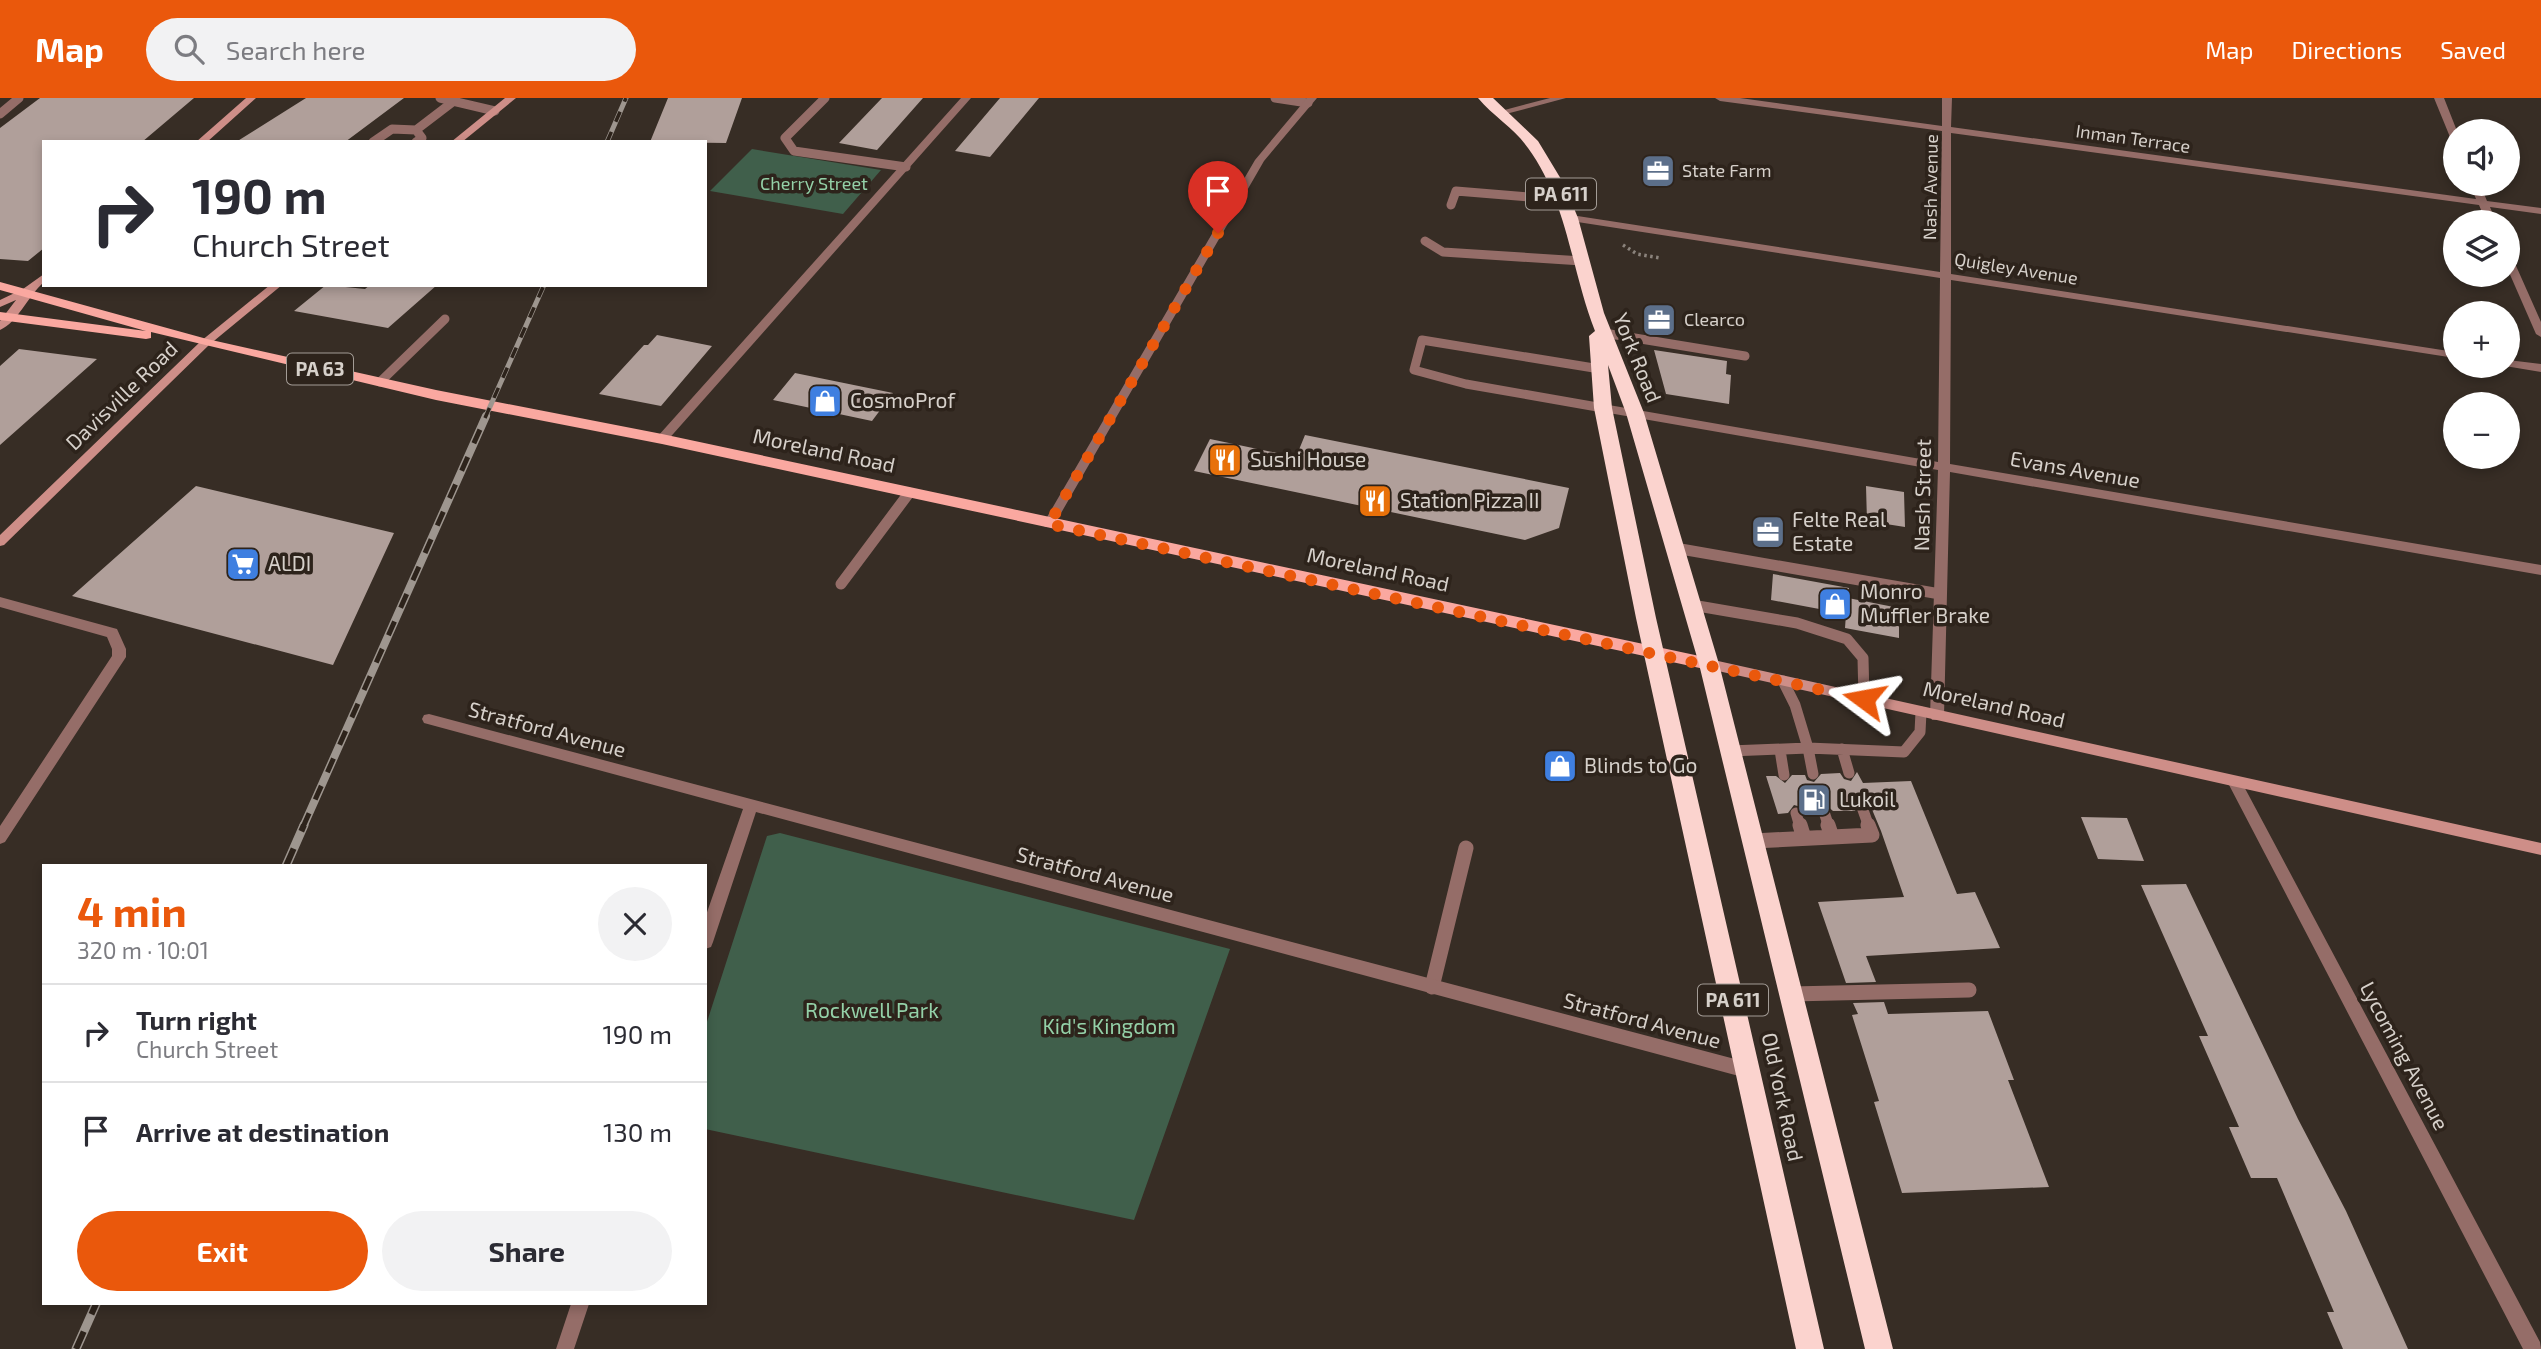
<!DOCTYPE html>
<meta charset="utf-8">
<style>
:root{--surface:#fff;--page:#f2f2f3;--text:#2b2b33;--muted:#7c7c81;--line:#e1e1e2;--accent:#ea580c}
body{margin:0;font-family:"Exo 2",sans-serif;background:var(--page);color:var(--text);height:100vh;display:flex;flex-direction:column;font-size:26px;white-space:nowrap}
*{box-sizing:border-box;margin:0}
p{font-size:23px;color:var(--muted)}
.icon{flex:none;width:38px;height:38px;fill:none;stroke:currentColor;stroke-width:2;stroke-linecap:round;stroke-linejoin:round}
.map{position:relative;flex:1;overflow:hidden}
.panel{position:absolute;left:42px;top:766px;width:665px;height:441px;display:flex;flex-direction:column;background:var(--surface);border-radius:0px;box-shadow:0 4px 10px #0003}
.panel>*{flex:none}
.guide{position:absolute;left:42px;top:42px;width:665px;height:147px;border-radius:0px;box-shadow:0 4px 10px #0003;background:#fff;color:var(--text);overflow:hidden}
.buttons{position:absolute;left:2443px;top:21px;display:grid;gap:14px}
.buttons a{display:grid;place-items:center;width:77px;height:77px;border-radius:50%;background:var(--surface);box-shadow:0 4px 10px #0003;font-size:35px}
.pin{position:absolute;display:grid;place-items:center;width:60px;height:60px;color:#fff;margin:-72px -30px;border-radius:50% 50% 50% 0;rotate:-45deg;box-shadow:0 0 7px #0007}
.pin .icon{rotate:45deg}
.me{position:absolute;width:77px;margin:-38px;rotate:283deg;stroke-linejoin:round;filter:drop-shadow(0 0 5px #0008)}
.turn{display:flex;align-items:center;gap:24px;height:147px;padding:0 35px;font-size:32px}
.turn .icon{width:91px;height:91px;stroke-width:2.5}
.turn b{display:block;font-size:49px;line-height:60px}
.round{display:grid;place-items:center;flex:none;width:74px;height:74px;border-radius:37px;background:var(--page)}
.overview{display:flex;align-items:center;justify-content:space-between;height:119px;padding:0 35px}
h1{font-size:42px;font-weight:700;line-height:52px;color:var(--accent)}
.primary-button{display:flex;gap:14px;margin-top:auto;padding:14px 35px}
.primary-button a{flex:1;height:80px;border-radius:42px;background:var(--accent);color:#fff;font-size:28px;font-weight:700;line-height:80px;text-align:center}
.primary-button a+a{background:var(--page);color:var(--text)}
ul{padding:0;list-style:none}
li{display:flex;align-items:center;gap:21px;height:98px;padding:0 35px;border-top:2px solid var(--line)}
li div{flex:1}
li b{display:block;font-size:26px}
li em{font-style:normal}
header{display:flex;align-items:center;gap:42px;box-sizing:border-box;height:98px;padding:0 35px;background:var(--accent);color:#fff}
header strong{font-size:33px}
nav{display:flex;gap:38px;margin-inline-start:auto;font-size:24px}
.search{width:490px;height:63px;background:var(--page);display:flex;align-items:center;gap:18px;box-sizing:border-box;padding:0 24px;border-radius:38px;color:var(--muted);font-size:26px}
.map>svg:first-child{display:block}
.green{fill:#405f4b}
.building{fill:#b09f9a}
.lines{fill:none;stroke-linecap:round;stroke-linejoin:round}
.path{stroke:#8b837c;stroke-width:3.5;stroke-dasharray:2.5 3.5;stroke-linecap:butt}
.lane-far2{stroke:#956d68;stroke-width:9}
.lane-far1{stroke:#956d68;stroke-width:11}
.lane{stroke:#956d68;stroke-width:15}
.street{fill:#956d68;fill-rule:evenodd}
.secondary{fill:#ce8e88;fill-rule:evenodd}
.primary{fill:#faa8a0;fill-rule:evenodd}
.highway{fill:#fbd3ce;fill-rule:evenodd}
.rail-far2-casing{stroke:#9e968f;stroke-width:5}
.rail-far1-casing{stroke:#9e968f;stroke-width:8}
.rail-casing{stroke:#9e968f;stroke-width:9}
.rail-far2{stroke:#2d231b;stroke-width:3.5;stroke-dasharray:11;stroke-linecap:butt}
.rail-far1{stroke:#2d231b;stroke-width:5;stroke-dasharray:15;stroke-linecap:butt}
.rail{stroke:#2d231b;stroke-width:6;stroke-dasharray:19;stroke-linecap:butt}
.route{stroke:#ea580c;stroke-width:12;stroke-dasharray:0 21.6}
.labels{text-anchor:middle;stroke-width:7;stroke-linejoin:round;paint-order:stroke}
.far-street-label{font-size:18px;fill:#d6d0ca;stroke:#2d231b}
.far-poi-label{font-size:18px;fill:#d6d0ca;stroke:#2d231b;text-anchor:start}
.far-park-label{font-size:18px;fill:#94d1a8;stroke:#2d231b}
.shield{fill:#2d231b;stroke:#a39c96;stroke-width:2}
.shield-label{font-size:19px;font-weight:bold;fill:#d6d0ca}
.street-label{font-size:21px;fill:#d6d0ca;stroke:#2d231b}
.poi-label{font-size:21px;fill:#d6d0ca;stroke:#2d231b;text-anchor:start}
.park-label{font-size:21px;fill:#94d1a8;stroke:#2d231b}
</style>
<header>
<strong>Map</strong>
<div class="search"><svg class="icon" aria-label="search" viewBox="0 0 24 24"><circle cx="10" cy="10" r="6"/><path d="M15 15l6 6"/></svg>Search here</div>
<nav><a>Map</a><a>Directions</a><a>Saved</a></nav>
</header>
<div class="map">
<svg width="2541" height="1251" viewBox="0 0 2541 1251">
<rect width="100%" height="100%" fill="#372d25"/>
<path class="green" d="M752,51L881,72L843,116L710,93Z
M780,735L1230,851L1134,1122L705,1031V930L767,738Z"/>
<path class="building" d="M40,0H194L142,44H44V150L28,163L0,161V30Z
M306,0H404L345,44H236Z
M668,0H742L726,45L650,44Z
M882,0H923L877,52L839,45Z
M1000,0H1039L990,59L955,53Z
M326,187L365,191L370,187H437L388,230L294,213Z
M657,237L712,248L661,308L599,296L644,247H648Z
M19,251L97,261L0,347V268Z
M1654,252L1727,263L1726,276L1731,277L1729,306L1666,296Z
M795,275L893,295L872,323L773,302Z
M1305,337L1569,390L1559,430L1525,442L1194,373L1210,341L1296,359Z
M196,388L394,435L333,567L72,498Z
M1866,388L1904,394L1905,429L1867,423Z
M1773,476L1849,490L1848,500L1899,510V540L1845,530L1846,516L1771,502Z
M1857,674L1863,685L1911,683L1957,796L1975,794L2000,850L1866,858L1876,884L1846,885L1818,804L1904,799L1881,733L1871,709L1864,704L1857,706L1855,713H1833L1825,706L1818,708L1816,714L1805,715L1801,709L1794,707L1788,715L1778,716L1766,678H1776L1785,685L1792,677H1805L1807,682L1814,684L1821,676L1840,675L1844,681L1851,683Z
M2081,719L2127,720L2144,763L2098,761Z
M2186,786L2298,1021L2346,1113L2408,1251H2343L2327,1214H2334L2277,1080H2251L2229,1029H2239L2199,938H2208L2141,787Z
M1884,904L1888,916L1988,913L2014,982H2008L2049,1089L1902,1095L1874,1004L1879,1003L1852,917L1858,916L1853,905Z"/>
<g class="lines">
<path class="path" d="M1623,147L1637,156L1660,160"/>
<path class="lane-far2" d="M440,0L495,13
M825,0L785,40L794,53L906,69
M1275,0L1308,5
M0,16L19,0
M416,32L422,40L416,44
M373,44L392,31L416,32L454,3
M1451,107L1456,93L1564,102
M1425,143L1443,154L1582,163
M1604,235L1745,258
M1600,271L1422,242L1414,272L1466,286L1603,310
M380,284L445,221"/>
<path class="lane-far1" d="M1675,450L1940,496
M841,486L909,395
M1692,507L1797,525L1847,541L1863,560L1864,601
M1842,651L1849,675
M1780,652L1784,677
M1730,653L1808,650L1795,607L1783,583
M1813,676L1808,650L1904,654L1920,634L1921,614
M1863,712L1869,729
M1824,714L1829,729
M1796,715L1800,729"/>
<path class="lane" d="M1800,727L1804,740
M1832,739L1872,737L1868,727
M1753,743L1832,739L1828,727
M1432,889L1466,750
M1791,896L1969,892"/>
<path class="street" d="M961,0H971L666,344H658V338Z
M1307,0H1317L1264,63L1053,429H1045L1043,426L1255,62Z
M1550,0H1566L1502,17L1497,14Z
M1715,0H1740L1942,28V0H1952L1951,29L2476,101L2470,86H2480L2487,103L2541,110V116L2490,109L2496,124H2486L2479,107L1951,35V176L2455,254V260L1951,182L1950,366L2541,467V477L1950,374L1944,618L1942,622H1932L1930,618L1938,372L1603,314L1597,310L1603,306L1938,364L1940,180L1571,123L1566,120L1571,117L1940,174L1942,33L1720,3Z
M2434,0H2444L2457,33H2455V42L2450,39Z
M2508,158L2513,161L2541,224V239L2536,236L2508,172Z
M2508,262L2541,266V274L2505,268H2508Z
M0,499L117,531L126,551V559L5,744L0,746V728L112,558V551L107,539L0,509Z
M429,616L1750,965L1756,967L1758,973L1756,979L1750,981L756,714L713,844L711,849L705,851V820L743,711L424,625L422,621L424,617Z
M2235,679L2240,681L2540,1244L2541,1251H2523L2228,685L2230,681Z
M571,1206H589L574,1251H556Z"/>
<path class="secondary" d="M246,0H256L207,44H196Z
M505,0H516L462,44H451Z
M44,176V184C27,199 18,224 0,232V223L16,202L0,209V202L23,191Z
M270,187H282L209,247L4,447L0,448V437L201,243Z
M1709,561L2541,745V757L1709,571L1702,566Z"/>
<path class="primary" d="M0,184L207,241L436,292L662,336L1709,560L1717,566L1709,572L662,346L436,302L151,234V240L146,241L0,222V214L146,233L0,192Z"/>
<path class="highway" d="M1478,0H1493L1538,43L1564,86L1578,120L1604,215L1644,315L1719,566L1893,1251H1865L1699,566L1626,315L1608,267L1612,310L1656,520L1824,1251H1796L1636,520L1594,310L1589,238L1595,233C1571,172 1568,105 1528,50C1515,31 1493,18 1478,0Z"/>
<g class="rail-far2-casing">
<path id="rail-far2" d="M607,44L626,0
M485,320L544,187"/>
</g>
<g class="rail-far1-casing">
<path id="rail-far1" d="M303,729L486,318"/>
</g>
<g class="rail-casing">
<path id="rail" d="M286,768L304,727
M76,1251L96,1206"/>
</g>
<use href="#rail-far2" class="rail-far2"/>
<use href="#rail-far1" class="rail-far1"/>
<use href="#rail" class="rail"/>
</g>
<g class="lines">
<path class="route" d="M1218,135L1049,426L1864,601"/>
</g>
<defs>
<g id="office-square" transform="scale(1.75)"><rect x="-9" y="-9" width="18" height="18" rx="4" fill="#5c6f8a" stroke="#2d231b"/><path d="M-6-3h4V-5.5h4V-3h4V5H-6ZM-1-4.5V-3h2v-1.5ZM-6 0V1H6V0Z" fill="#fff"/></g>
<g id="shop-square" transform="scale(1.75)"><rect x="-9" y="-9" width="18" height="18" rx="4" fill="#3f7fe0" stroke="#2d231b"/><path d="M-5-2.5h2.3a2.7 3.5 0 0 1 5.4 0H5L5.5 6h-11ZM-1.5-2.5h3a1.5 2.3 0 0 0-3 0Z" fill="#fff"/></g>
<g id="restaurant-square" transform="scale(1.75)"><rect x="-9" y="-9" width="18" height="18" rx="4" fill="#e8710a" stroke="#2d231b"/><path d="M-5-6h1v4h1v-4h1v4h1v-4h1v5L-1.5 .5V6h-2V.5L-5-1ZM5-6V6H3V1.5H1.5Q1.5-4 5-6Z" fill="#fff"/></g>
<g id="supermarket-square" transform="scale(1.75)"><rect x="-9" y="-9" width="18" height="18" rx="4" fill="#3f7fe0" stroke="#2d231b"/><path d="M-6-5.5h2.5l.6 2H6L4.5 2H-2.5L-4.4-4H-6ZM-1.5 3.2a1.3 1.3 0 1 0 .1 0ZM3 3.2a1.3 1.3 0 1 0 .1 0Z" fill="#fff"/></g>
<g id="fuel-square" transform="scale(1.75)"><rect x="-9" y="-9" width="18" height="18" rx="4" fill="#5c6f8a" stroke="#2d231b"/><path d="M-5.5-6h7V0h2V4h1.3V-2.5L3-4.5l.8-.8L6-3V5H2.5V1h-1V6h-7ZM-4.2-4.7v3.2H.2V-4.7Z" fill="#fff"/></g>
</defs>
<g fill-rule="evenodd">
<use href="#office-square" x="1658" y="73"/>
<use href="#office-square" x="1659" y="222"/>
<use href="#shop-square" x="825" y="303"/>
<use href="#restaurant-square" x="1225" y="362"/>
<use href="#restaurant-square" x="1375" y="403"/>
<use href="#office-square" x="1768" y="434"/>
<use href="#supermarket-square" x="243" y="466"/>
<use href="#shop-square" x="1835" y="506"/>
<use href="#shop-square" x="1560" y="668"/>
<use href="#fuel-square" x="1814" y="702"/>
</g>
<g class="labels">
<g class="far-street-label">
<text transform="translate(2133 41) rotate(8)" y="6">Inman Terrace</text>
<text transform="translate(1931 89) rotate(-89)" y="6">Nash Avenue</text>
<text transform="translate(2016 171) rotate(9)" y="6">Quigley Avenue</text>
</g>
<g class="far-poi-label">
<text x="1682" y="79">State Farm</text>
<text x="1684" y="228">Clearco</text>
</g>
<g class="far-park-label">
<text x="814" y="92">Cherry Street</text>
</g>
<g class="shield">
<rect x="1526" y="80.5" width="70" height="31" rx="5"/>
<rect x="287" y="255.5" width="66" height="31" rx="5"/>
<rect x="1698" y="886.5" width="70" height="31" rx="5"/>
</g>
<g class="shield-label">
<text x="1561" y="103">PA 611</text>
<text x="320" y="278">PA 63</text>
<text x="1733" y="909">PA 611</text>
</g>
<g class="street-label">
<text transform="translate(1637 260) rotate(68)" y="7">York Road</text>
<text transform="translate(122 298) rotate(-44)" y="7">Davisville Road</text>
<text transform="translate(824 353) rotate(12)" y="7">Moreland Road</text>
<text transform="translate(2075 372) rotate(10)" y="7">Evans Avenue</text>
<text transform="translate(1923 397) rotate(-89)" y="7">Nash Street</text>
<text transform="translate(1378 472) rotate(12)" y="7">Moreland Road</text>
<text transform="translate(1994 607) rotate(13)" y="7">Moreland Road</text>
<text transform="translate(547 632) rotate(15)" y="7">Stratford Avenue</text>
<text transform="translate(1095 777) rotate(15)" y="7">Stratford Avenue</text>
<text transform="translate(1642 923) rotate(15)" y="7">Stratford Avenue</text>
<text transform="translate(2404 958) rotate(62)" y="7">Lycoming Avenue</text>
<text transform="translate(1782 999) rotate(78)" y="7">Old York Road</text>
</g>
<g class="poi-label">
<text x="850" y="310">CosmoProf</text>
<text x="1250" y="369">Sushi House</text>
<text x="1400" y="410">Station Pizza II</text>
<text x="1792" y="429">Felte Real<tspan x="1792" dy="24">Estate</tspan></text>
<text x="268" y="473">ALDI</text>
<text x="1860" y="501">Monro<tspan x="1860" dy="24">Muffler Brake</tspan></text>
<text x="1584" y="675">Blinds to Go</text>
<text x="1839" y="709">Lukoil</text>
</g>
<g class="park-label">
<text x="872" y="920">Rockwell Park</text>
<text x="1109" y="936">Kid's Kingdom</text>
</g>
</g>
</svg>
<div class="buttons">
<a><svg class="icon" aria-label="sound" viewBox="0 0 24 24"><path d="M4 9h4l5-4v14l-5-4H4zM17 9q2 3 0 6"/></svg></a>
<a><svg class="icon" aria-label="layers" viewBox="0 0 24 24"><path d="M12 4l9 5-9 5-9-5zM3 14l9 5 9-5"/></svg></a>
<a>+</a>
<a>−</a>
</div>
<div class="pin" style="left:1218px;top:135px;background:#d93025"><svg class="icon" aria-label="arrive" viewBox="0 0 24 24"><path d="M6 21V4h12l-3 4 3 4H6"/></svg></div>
<svg class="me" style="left:1864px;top:601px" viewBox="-20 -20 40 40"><path d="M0-17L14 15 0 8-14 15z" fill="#ea580c" stroke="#fff" stroke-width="4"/></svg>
<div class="guide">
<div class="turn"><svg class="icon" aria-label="right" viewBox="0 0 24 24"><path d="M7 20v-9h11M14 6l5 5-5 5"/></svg><div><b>190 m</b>Church Street</div></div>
</div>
<section class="panel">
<div class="overview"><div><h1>4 min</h1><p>320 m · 10:01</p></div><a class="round"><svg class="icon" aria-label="close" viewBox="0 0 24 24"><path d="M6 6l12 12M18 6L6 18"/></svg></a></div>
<ul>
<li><svg class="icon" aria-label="right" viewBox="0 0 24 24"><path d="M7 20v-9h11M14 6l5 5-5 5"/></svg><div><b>Turn right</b><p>Church Street</p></div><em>190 m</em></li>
<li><svg class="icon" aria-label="arrive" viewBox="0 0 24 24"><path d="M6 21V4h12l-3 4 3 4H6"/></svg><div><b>Arrive at destination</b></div><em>130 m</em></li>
</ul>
<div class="primary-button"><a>Exit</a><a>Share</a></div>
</section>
</div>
